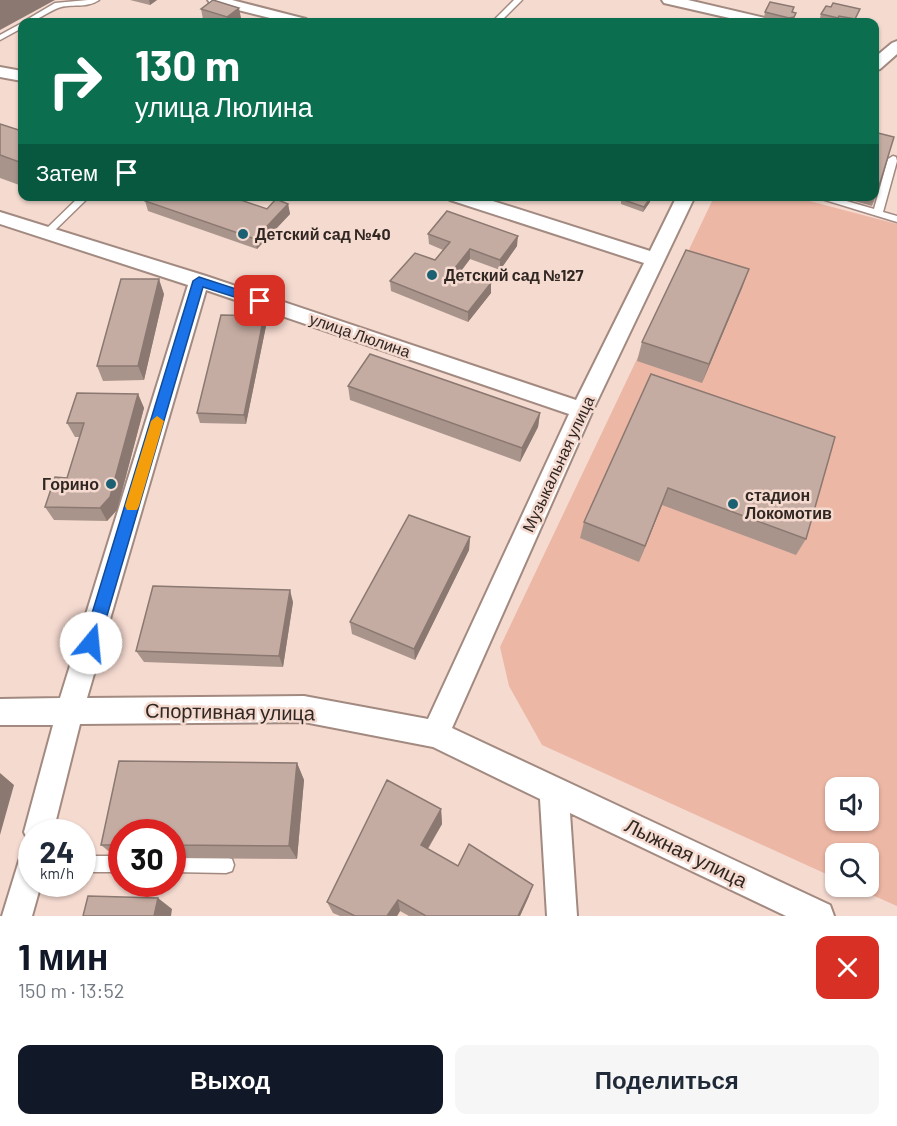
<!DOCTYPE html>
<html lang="ru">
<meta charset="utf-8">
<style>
:root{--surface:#fff;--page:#f6f6f7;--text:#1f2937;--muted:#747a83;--accent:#111827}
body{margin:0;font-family:Barlow,sans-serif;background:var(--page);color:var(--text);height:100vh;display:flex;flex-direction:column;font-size:22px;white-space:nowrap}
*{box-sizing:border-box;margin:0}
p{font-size:20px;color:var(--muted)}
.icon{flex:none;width:33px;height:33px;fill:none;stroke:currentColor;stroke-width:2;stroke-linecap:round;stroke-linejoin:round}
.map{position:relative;height:916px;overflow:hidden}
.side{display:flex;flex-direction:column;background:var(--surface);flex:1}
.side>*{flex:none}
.hud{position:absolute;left:18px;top:18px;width:861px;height:183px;border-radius:12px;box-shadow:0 2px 4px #0004;background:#0b6e4f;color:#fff;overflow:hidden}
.tools{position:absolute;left:825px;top:777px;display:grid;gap:12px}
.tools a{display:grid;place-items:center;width:54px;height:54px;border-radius:12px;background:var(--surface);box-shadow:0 2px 4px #0004;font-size:30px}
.speed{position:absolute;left:18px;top:819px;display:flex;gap:12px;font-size:30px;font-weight:700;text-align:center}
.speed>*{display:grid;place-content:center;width:78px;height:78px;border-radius:50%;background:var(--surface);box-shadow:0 2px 4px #0004;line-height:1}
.speed small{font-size:15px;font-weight:400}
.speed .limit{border:9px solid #d22;background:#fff;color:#111}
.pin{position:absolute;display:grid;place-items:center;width:51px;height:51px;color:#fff;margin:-26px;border-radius:12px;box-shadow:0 3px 9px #0006}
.me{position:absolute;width:66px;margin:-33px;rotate:17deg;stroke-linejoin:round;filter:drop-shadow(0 0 4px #0008)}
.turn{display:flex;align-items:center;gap:21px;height:126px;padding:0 18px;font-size:27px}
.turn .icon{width:78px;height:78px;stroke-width:2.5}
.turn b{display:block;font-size:42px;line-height:51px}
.then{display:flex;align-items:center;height:57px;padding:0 18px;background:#0003;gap:12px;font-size:22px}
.round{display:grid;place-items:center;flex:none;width:63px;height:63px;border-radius:12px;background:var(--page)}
.overview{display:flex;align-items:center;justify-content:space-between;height:102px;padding:0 18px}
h1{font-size:36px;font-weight:700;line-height:45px;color:var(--accent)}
.action{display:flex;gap:12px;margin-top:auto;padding:12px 18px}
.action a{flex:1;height:69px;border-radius:12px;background:var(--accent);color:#fff;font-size:24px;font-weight:700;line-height:69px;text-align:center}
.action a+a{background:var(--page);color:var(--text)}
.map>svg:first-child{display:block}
.green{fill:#edb7a5;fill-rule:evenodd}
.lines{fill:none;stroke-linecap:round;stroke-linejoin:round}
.service-casing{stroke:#a28a81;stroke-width:3}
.minor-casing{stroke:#a28a81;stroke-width:4}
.service{fill:#fff;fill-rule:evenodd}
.minor{fill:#fff;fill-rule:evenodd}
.wall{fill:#a9948b}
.shaded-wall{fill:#8a7871}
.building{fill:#c5aca2;stroke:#8a7871;stroke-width:1.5}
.route{fill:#1a73e8;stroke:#114b97;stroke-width:1.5}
.slow{fill:#f59e0b}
.poi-dot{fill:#1c6073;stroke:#f5dad0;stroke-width:2}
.labels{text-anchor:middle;stroke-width:5;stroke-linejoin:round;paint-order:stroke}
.poi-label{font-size:16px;font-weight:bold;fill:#302723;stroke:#f5dad0;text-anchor:start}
.street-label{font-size:16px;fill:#302723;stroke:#f5dad0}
.near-street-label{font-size:20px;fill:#302723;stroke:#f5dad0}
</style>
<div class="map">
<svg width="897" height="916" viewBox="0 0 897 916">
<rect width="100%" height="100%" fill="#f5dad0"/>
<path class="green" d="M714,197H794L897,224V906L854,887L868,886V854H836L835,878L542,745L509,686L500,647ZM836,788H868V820H836Z"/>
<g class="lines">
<g class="service-casing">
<path id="service" d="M88,0H99C86,9 71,3 58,8C45,13 36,23 23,22L55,3Z
M514,0H522L500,22H492Z
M22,23V28L0,40V35Z
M893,156L896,157L897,161L883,212L897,216V222L812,196H829L874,209L888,159Z
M80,196H90L50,235H44V231Z
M82,856H122V872H82Z
M172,856L226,857L232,859L234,865L232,871L226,873L172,872Z"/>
</g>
<g class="minor-casing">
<path id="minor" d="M208,0H232L306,19L308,22H286L210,3Z
M662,0H688L769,19L771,22H747L664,3Z
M897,41V54L880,69L874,71V58L892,43Z
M0,67L22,71V81L0,77Z
M447,196H477L650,251L677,196H695L593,410L452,728L830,905L834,916H786L570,813L577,916H547L540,799L433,747L304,722L80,724L53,832H32V843L29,842L24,832L53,725H0V699L60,698L188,285L0,224V212L206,276L576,400L644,263L450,200ZM206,290L569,414L428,719L304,696L87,698Z
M32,846V884H41L32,916H2L22,851Z"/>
</g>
<use href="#service" class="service"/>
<use href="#minor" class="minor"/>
</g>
<path class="wall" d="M130,0H157L150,5Z
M831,7L860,9L854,22H819L821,14Z
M201,9L241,18L236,22H214L203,19Z
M765,12L792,13H796L793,22H786L764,18Z
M0,124L22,131V186L0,178Z
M874,132L876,196L872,206L837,196H874Z
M52,196H68L63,201Z
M621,199L650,202L643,212L621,204Z
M145,201L267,209L288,204L290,214L257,249L148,211Z
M428,234L517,246L500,270L470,259L461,271L491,283V293L468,322L391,291L390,281L435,260L443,250L429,244Z
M749,269L742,288L702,383L637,361L642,342Z
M164,294L144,380L103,381L97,366Z
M264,316L266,326L246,424L200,423L197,413Z
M651,374L806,539L796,555L662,505L639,562L580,538L584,522Z
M348,386L540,413L538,427L520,462L350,400Z
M138,394L144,408L117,510L107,521L54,520L45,507L67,478L80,437H75L67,423Z
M470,537L469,550L415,660L352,634L350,622Z
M293,602L283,667L144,662L136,651Z
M119,761L297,763L304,780L297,859L172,858V832H122V858H117L101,845Z
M441,809L442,824L428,849L458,866L529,896L520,916H409L400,911L397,916H340L333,913L327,902Z"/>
<path class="shaded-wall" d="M0,0H55L0,30Z
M149,0H157L150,5Z
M239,8L241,18L236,22H228L227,17Z
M794,17L793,22H788L789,18Z
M62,196H68L63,201Z
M651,197L650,202L643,212L644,207Z
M288,204L290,214L257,249L255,239Z
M518,236L517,246L500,270V260Z
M470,249V259L455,279V268Z
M749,269L742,288L702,383L709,364Z
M159,279L164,294L144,380L138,366Z
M491,283V293L468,322V312Z
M264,316L266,326L246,424L244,415Z
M138,394L144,408L117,510L107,521L100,508Z
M540,413L538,427L520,462L522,448Z
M668,488L662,505L639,562L645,546Z
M470,537L469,550L415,660L414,649Z
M290,590L293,602L283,667L279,656Z
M297,763L304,780L297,859L289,846Z
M0,773L14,785L0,835Z
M441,809L442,824L422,858L421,845Z
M533,885L529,896L520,916H518Z
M158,898L172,909L171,916H154Z
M398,900L400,911L397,916H387Z"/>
<path class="building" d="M213,0L239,8L227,17L201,9Z
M770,2L794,7L792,12L796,13L794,17L789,18L765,12Z
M833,3L860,9L855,19L839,16L838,18L821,14L826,6L831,7Z
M0,124L22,131V163L0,155Z
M874,132L894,137L876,196L874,195Z
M149,196H229L267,209L276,199L288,204L255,239L145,201Z
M623,196H649L651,197L644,207L621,199Z
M447,211L518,236L500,260L470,249L455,268L491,283L468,312L390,281L415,253L435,260L450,242L428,234Z
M686,250L749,269L709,364L642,342Z
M121,279H159L138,366H97Z
M221,315L264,316L244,415L197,413Z
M370,354L540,413L522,448L348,386Z
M651,374L835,437L806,539L668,488L645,546L584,522Z
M77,393L138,394L110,497L100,508L45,507L55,477L67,478L84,423H67Z
M409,515L470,537L414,649L350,622Z
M153,586L290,590L279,656L136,651Z
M119,761L297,763L289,846L172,845V832H122V845H101Z
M387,780L441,809L421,845L458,866L469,844L533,885L518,916H426L398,900L387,916H355L327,902Z
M88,896L158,898L154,916H83Z"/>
<path class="route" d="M199,277L264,298L266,301L260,305L203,287L99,643L96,648L91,651L85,648L83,643L193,281Z"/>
<path class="slow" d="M157,416L164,421L139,506L137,510H127L125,506L151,421Z"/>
<g class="poi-dot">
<circle cx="243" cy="234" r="6"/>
<circle cx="432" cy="275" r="6"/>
<circle cx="111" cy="484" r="6"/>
<circle cx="733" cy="504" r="6"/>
</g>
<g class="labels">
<g class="poi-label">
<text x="255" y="240">Детский сад №40</text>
<text x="444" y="281">Детский сад №127</text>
<text x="99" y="490" text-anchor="end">Горино</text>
<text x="745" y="501">стадион<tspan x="745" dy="18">Локомотив</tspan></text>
</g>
<g class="street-label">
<text transform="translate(360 335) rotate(19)" y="6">улица Люлина</text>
<text transform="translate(558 464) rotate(-65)" y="6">Музыкальная улица</text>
</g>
<g class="near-street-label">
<text transform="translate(230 712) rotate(1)" y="7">Спортивная улица</text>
<text transform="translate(686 853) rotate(26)" y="7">Лыжная улица</text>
</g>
</g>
</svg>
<div class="tools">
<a><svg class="icon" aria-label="sound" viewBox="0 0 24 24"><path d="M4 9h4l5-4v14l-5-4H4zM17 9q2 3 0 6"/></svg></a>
<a><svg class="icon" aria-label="search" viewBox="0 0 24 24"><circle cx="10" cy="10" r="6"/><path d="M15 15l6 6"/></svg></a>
</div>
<div class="speed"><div>24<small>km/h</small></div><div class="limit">30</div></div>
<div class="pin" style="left:260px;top:301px;background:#d93025"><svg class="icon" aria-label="arrive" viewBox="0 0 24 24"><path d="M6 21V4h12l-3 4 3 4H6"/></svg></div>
<svg class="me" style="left:91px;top:643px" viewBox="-20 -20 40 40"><circle r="19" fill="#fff"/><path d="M0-13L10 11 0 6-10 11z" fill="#1a73e8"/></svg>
<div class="hud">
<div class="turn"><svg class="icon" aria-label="right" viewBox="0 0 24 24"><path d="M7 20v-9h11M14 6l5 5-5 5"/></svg><div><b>130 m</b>улица Люлина</div></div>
<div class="then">Затем<svg class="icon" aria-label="arrive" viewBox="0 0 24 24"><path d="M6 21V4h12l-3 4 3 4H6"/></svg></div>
</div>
</div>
<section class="side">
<div class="overview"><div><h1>1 мин</h1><p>150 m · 13:52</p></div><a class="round" style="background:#d93025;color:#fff"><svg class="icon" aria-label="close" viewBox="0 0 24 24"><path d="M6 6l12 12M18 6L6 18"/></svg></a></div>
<div class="action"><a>Выход</a><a>Поделиться</a></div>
</section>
